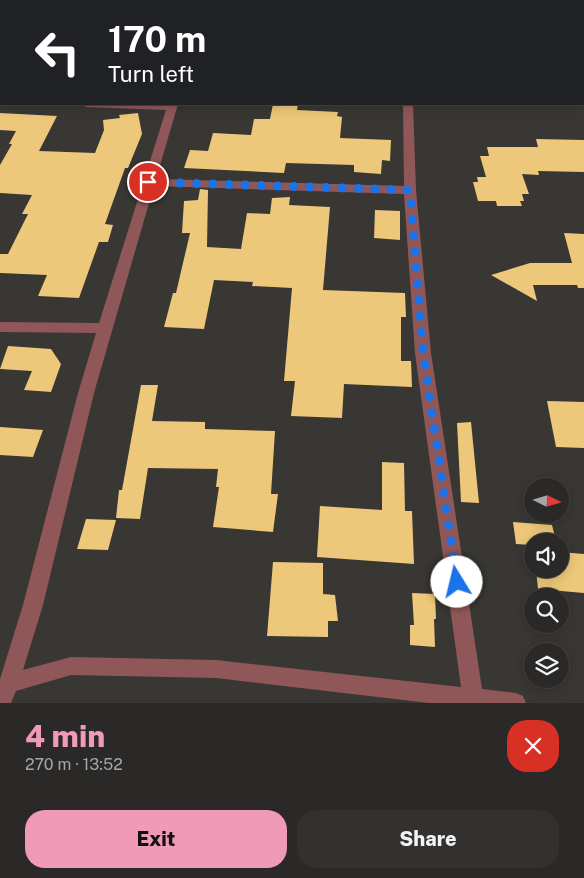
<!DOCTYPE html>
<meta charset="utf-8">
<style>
:root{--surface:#2a2927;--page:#32312f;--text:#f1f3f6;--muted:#a5a6a7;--line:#464544;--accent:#f09ab7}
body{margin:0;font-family:"Public Sans",sans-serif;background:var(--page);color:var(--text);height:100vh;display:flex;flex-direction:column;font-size:19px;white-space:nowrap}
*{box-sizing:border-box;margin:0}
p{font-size:16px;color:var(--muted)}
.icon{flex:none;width:28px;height:28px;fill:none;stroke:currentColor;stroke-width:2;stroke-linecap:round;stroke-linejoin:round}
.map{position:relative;height:703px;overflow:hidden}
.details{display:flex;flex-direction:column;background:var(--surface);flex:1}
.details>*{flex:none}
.guide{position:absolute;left:0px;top:0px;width:585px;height:105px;box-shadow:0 2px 12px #0003,0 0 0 1px var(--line);background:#202124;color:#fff;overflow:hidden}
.needle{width:32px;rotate:95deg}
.fabs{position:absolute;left:524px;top:478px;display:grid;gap:10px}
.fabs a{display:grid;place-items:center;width:45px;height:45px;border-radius:50%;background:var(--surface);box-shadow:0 2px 12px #0003,0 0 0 1px var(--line);font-size:25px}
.pin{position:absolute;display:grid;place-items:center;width:42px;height:42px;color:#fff;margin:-21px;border:2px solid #fff;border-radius:50%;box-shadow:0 1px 5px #0007}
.me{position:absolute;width:55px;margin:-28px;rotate:351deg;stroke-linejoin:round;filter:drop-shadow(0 0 4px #0008)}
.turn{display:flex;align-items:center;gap:18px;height:105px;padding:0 25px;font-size:22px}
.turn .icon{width:65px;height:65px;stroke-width:2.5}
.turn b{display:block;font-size:35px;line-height:42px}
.round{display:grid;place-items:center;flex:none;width:52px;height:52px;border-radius:20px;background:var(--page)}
.head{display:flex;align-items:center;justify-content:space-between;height:85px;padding:0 25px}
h1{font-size:30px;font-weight:800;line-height:38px;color:var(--accent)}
.button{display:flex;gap:10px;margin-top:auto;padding:10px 25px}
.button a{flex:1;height:58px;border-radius:20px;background:var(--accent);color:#111;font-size:20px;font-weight:800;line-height:58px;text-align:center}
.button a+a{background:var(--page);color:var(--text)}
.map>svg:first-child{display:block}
.building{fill:#edc87a}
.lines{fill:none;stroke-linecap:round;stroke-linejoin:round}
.street{fill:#905758;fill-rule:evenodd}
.route{stroke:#1a73e8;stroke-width:9;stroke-dasharray:0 16.2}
</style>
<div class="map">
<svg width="584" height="703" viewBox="0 0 584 703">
<rect width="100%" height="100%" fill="#383734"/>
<path class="building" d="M273,104H298L297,110L338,112L337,116L342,117L340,138L391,140L390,161L382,160L381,174L354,172V165L286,163L284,173L184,168L190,150L208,151L213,133L251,135L254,119H270Z
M0,113L57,116L39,151L95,153L104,130L103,120L120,118L119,115L138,113L142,134L128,168H125L105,224L113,225L108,242H99L79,298L38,296L47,275L0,273V254H8L28,214H22L32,195L0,193V165L12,144H9L16,131L0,130Z
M536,139L584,140V172L538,171L539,175L522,174L529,194H522L524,201H520L522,206H497L496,201H478L473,182H478L477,177H486L480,156H489L487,147H538Z
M200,189L208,190L207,247L241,249L247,213L270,214L272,198L290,197L289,205L330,207L323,290L405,293L406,317H401V361H411L412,387L344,384L342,418L291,416L295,381H284L292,288L252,286L253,282L214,280L204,329L164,327L173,293H176L190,233H182L184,201L198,200Z
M375,210L400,211V240L374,238Z
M564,233L584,234V288H578L577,285H533L537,301L491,275L530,263H572Z
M8,346L51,349L61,364L51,392L24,390L32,371L0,369Z
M141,385H158L152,421L205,422V429L275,431L271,494H278L273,532L213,527L219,487H216L218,469L148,468L140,519L116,518L119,490H122Z
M547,401L584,402V448L556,447Z
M471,422L479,503L461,502L457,423Z
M0,427L43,430L33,457L0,455Z
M382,462L404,463L405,511H412L414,564L317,557L320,506L382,510Z
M86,519L116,520L108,550L77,549Z
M513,522L552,525L556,541H532V545L516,544Z
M560,552L584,554V593L538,589L536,569H560Z
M273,562L323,563V594L335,595L338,621H328V637L267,636Z
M412,593L435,594L436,619H434L435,647L410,645V625H414Z"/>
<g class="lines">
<path class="street" d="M201,0H211V1H202Z
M402,0H412V1H403Z
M0,97H1V103H0Z
M81,104H178L156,179L404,186L403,104H413L416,190L431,353L482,689L516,693L523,696L526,703H429L216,678L71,675L16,691L11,703H0V679L23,605L78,393L96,333L0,332V322L99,323L166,110L86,107ZM154,186L404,194L415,353L461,687L216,660L71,657L23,670L43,605L94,393Z"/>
</g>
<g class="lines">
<path class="route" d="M148,182L410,190L423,352L457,582"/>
</g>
</svg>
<div class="fabs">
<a><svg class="needle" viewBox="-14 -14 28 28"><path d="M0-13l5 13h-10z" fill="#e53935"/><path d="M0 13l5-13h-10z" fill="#a5a6a7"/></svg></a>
<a><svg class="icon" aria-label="sound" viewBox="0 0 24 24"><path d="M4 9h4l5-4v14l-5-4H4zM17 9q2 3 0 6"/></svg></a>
<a><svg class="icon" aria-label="search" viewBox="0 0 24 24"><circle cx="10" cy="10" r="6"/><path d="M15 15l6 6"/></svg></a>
<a><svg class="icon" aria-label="layers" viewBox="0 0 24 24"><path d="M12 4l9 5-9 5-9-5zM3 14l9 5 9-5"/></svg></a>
</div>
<div class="pin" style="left:148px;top:182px;background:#d93025"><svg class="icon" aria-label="arrive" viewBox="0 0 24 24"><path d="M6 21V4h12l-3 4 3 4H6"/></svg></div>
<svg class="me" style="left:457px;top:582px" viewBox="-20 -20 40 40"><circle r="19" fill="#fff"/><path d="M0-13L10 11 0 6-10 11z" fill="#1a73e8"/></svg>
<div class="guide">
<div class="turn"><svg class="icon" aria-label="left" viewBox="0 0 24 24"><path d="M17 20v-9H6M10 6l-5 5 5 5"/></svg><div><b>170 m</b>Turn left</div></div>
</div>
</div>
<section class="details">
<div class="head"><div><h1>4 min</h1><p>270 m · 13:52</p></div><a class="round" style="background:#d93025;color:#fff"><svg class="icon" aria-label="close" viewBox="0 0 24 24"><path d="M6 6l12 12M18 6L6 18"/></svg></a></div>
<div class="button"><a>Exit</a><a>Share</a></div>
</section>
